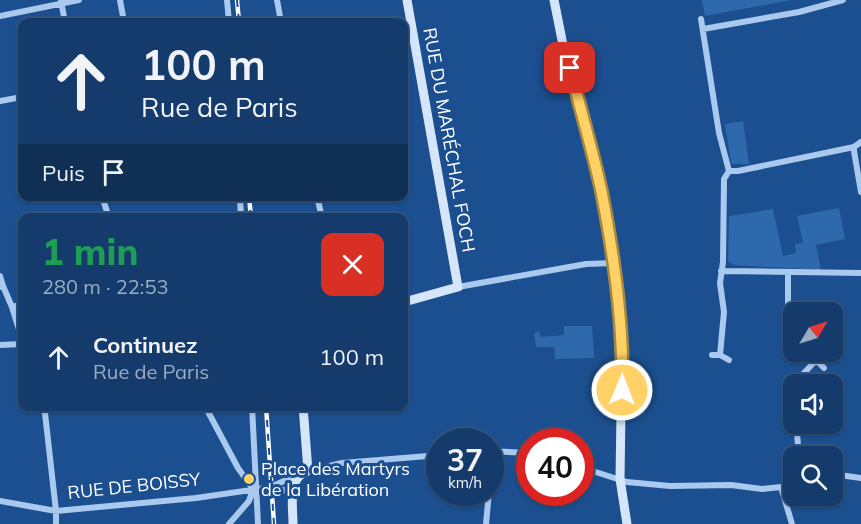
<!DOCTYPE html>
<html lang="fr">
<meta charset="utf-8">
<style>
:root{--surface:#143b6b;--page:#1d4271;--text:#f1f3f6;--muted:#9dadc1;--line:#33557e}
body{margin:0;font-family:Mulish,sans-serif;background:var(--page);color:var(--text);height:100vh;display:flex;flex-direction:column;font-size:22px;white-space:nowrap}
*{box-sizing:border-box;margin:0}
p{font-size:20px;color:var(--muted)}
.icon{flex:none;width:33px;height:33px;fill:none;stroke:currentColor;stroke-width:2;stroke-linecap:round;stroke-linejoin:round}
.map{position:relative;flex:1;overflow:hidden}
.details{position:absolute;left:18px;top:213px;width:390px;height:198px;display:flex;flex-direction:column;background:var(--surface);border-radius:12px;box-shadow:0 2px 4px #0004,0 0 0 2px var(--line)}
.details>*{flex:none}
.top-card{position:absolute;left:18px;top:18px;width:390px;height:183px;border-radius:12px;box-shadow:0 2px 4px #0004,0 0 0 2px var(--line);background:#143b6b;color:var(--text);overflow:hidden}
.needle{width:39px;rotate:52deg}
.buttons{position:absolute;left:783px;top:302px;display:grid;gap:12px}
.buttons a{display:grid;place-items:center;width:60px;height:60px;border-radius:12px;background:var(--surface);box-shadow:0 2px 4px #0004,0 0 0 2px var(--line);font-size:30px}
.speed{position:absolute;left:426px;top:428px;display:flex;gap:12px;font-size:30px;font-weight:700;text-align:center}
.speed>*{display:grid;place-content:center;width:78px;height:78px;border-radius:50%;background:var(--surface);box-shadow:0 2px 4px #0004,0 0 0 2px var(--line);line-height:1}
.speed small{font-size:15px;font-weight:400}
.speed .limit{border:9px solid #d22;background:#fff;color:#111}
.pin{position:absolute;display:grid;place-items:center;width:51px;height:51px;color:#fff;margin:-26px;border-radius:12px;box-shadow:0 3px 9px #0006}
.me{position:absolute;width:66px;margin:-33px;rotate:1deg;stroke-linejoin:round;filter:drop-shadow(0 0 4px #0008)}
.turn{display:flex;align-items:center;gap:21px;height:126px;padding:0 24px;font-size:27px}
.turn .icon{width:78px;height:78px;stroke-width:2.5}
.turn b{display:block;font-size:42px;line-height:51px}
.then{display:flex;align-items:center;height:57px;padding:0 24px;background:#0003;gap:12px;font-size:22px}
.round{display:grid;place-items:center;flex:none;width:63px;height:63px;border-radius:12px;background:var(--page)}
.head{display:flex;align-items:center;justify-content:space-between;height:102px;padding:0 24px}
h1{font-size:36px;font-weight:800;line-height:45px;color:#1e9e55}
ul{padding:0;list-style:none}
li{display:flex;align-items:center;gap:18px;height:84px;padding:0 24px}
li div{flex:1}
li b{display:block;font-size:22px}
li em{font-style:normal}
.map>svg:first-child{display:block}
.green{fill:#2e69ad}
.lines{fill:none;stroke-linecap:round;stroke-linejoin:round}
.street{stroke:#a9c9ee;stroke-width:6}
.secondary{stroke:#d6e6fa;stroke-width:9}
.rail-casing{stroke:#fff;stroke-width:4.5}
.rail{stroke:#1b4f8f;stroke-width:2;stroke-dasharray:7;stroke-linecap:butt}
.route-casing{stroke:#a68842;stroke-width:15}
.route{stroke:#ffd166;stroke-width:10}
.poi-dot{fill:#ffd166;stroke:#1b4f8f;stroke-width:2}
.labels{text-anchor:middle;stroke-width:6;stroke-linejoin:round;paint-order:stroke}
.street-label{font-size:18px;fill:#fff;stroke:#1b4f8f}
.poi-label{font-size:18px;fill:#fff;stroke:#1b4f8f;text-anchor:start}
</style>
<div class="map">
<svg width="861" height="524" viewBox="0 0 861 524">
<rect width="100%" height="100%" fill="#1b4f8f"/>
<path class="green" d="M702,0H791L705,16Z
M743,121L749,164H733L731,163L725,124Z
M839,208L845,239L816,245L821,270L734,265L728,261L729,216L773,209L783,256L796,253L795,244L803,243L797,216Z
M564,326H592L594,358L555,359L554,347H536L534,333L539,331L541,337L564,335Z"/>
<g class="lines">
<path class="street" d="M120,0L124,22
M227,0L229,22
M277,0L281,22
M61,1L65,22
M0,16L79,0
M701,19L719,133L729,171L724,179L723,262L720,283L724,312L720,355
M703,29L799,12L843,0
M0,101L22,97
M861,142L854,147V151L861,192
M729,171H738L854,147
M102,196L109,218
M240,196L241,218
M317,196L322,218
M721,271L861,273
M788,273V316L791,324
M0,276L3,286
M0,287L3,286L12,307L22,304
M458,287L586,264L613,263
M12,307L22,339
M0,345L22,344
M712,355H720L729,360
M794,384L816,360L824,368
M43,406L45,413L56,511V524
M205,406L238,468L253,489
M252,406L258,524
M796,423L799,456
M490,451L530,453
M580,467L627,482L670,486L731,485L762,489L781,487L794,483
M308,471L342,463L440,455
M832,474L861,478
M490,476L493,450
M273,486L299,474
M781,487L792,524
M0,501L56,511L196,498L272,487L287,491L292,498
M229,524L249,501L253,489
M486,524L489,492"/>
<path class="secondary" d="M554,0L563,45L600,188L613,263L622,344L620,479L627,524
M404,302L458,287L407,0
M293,524C293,506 287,477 308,471L303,406"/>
<g class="rail-casing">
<path id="rail" d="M237,0L239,22
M249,196L251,218
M266,406L274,524"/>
</g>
<use href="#rail" class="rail"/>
</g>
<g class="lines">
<g class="route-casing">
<path id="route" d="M570,68C580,108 592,148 601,189C614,255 624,323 622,390"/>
</g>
<use href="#route" class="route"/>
</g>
<circle class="poi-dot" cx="249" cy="479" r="6"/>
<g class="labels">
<g class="street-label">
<text transform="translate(449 140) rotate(80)" y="6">RUE DU MARÉCHAL FOCH</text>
<text transform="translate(134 486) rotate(-6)" y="6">RUE DE BOISSY</text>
</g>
<g class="poi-label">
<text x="261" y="475">Place des Martyrs<tspan x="261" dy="21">de la Libération</tspan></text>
</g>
</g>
</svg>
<div class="buttons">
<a><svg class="needle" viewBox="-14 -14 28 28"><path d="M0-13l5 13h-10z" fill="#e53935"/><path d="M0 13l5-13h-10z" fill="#9dadc1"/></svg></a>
<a><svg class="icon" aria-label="sound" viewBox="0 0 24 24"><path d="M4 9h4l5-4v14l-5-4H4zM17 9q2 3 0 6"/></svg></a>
<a><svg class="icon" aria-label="search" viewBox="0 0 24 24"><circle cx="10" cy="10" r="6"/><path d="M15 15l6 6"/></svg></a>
</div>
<div class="speed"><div>37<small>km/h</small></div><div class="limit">40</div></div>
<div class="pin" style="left:570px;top:68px;background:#d93025"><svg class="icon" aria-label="arrive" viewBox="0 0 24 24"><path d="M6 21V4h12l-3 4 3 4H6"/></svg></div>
<svg class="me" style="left:622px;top:390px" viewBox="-20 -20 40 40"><circle r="17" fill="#ffd166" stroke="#fff" stroke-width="3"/><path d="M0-11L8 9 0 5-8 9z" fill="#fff"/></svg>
<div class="top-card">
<div class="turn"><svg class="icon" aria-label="ahead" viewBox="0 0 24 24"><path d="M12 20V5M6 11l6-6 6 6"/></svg><div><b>100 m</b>Rue de Paris</div></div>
<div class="then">Puis<svg class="icon" aria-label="arrive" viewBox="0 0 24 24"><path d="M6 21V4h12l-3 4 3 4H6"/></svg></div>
</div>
<section class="details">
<div class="head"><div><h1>1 min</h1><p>280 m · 22:53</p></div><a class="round" style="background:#d93025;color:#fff"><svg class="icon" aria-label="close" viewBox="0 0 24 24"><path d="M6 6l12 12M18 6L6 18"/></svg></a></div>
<ul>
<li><svg class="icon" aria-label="ahead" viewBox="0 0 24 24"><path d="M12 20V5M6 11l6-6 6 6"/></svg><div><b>Continuez</b><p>Rue de Paris</p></div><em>100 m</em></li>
</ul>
</section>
</div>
